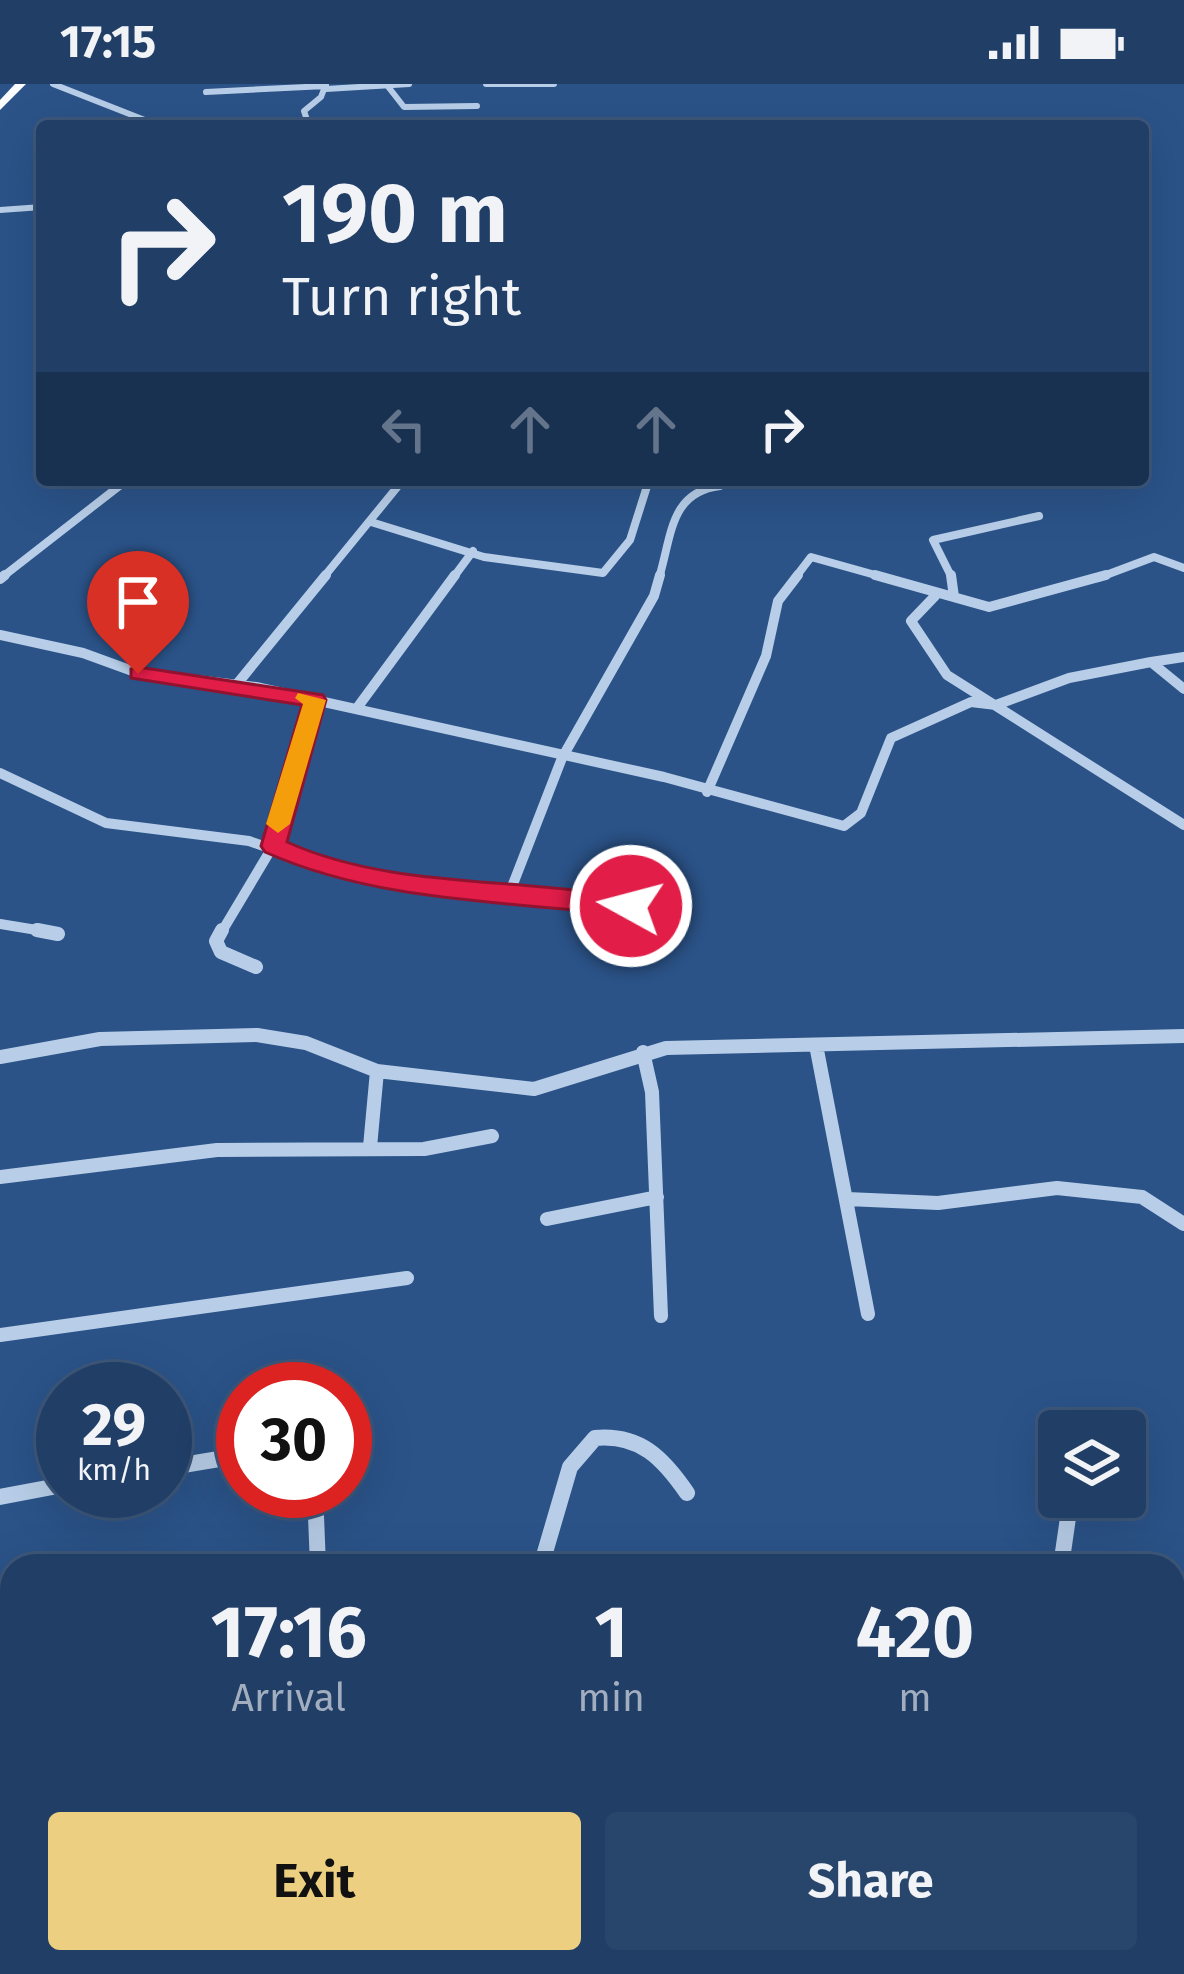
<!DOCTYPE html>
<style>
:root{--surface:#203e66;--page:#28456c;--text:#f1f3f6;--muted:#a2aebf;--line:#3d577a;--accent:#edcf81}
body{margin:0;font-family:"Fira Sans",sans-serif;background:var(--page);color:var(--text);height:100vh;display:flex;flex-direction:column;font-size:45px;white-space:nowrap}
*{box-sizing:border-box;margin:0}
p{font-size:39px;color:var(--muted)}
.icon{flex:none;width:66px;height:66px;fill:none;stroke:currentColor;stroke-width:2;stroke-linecap:round;stroke-linejoin:round}
.map{position:relative;flex:1;overflow:hidden}
.side{position:absolute;left:0px;top:1470px;width:1185px;height:420px;display:flex;flex-direction:column;background:var(--surface);border-radius:36px 36px 0 0;box-shadow:0 12px 48px #0002,0 0 0 3px var(--line)}
.side>*{flex:none}
.guide{position:absolute;left:36px;top:36px;width:1113px;height:366px;border-radius:12px;box-shadow:0 12px 48px #0002,0 0 0 3px var(--line);background:#203e66;color:var(--text);overflow:hidden}
.controls{position:absolute;left:1038px;top:1326px;display:grid;gap:24px}
.controls a{display:grid;place-items:center;width:108px;height:108px;border-radius:12px;background:var(--surface);box-shadow:0 12px 48px #0002,0 0 0 3px var(--line);font-size:60px}
.speed{position:absolute;left:36px;top:1278px;display:flex;gap:24px;font-size:60px;font-weight:700;text-align:center}
.speed>*{display:grid;place-content:center;width:156px;height:156px;border-radius:50%;background:var(--surface);box-shadow:0 12px 48px #0002,0 0 0 3px var(--line);line-height:1}
.speed small{font-size:30px;font-weight:400}
.speed .limit{border:18px solid #d22;background:#fff;color:#111}
.pin{position:absolute;display:grid;place-items:center;width:102px;height:102px;color:#fff;margin:-123px -51px;border-radius:50% 50% 50% 0;rotate:-45deg;box-shadow:0 0 12px #0007}
.pin .icon{rotate:45deg}
.me{position:absolute;width:132px;margin:-66px;rotate:277deg;stroke-linejoin:round;filter:drop-shadow(0 0 9px #0008)}
.turn{display:flex;align-items:center;gap:42px;height:252px;padding:0 48px;font-size:54px}
.turn .icon{width:156px;height:156px;stroke-width:2.5}
.turn b{display:block;font-size:84px;line-height:102px}
.lanes{display:flex;align-items:center;height:114px;padding:0 48px;background:#0003;justify-content:center;gap:60px;direction:ltr}
.lanes .off{opacity:.35}
.eta{display:flex;justify-content:space-evenly;align-items:center;height:204px;text-align:center}
.eta b{font-size:72px;font-weight:700;line-height:84px}
.action{display:flex;gap:24px;margin-top:auto;padding:24px 48px}
.action a{flex:1;height:138px;border-radius:12px;background:var(--accent);color:#111;font-size:48px;font-weight:700;line-height:138px;text-align:center}
.action a+a{background:var(--page);color:var(--text)}
.status{display:flex;justify-content:space-between;align-items:center;height:84px;padding:0 60px;background:var(--surface);direction:ltr}
.status svg{height:33px;fill:currentColor}
.map>svg:first-child{display:block}
.lines{fill:none;stroke-linecap:round;stroke-linejoin:round}
.street-far4{stroke:#b8cee8;stroke-width:6}
.street-far3{stroke:#b8cee8;stroke-width:8}
.street-far2{stroke:#b8cee8;stroke-width:10}
.street-far1{stroke:#b8cee8;stroke-width:14}
.street{stroke:#b8cee8;stroke-width:16}
.primary{fill:#fafcfe;fill-rule:evenodd}
.route{fill:#e11d48;stroke:#92132f;stroke-width:3}
.slow{fill:#f59e0b}
</style>
<div class="status"><b>17:15</b><svg viewBox="0 0 49 12"><path d="M0 12V9h3v3zM5 12V6h3v6zM10 12V3h3v9zM15 12V0h3v12zM26 1h20v11H26zM47 4h2v5h-2z"/></svg></div>
<div class="map">
<svg width="1184" height="1890" viewBox="0 0 1184 1890">
<rect width="100%" height="100%" fill="#2b5388"/>
<g class="lines">
<path class="street-far4" d="M53,0L160,42
M386,0L404,23L477,22
M486,0H554
M326,5L409,0
M206,8L326,2
M309,42L304,27L321,13L326,0
M0,126L42,123"/>
<path class="street-far3" d="M371,438L484,473L603,489L630,456L649,396
M1,494L127,396
M323,494L403,396
M453,494L473,467
M659,494C672,451 670,408 720,402
M795,494L811,473L886,494
M952,494L933,456L1039,432
M1098,494L1154,473L1184,484"/>
<path class="street-far2" d="M875,491L989,523L1106,491
M951,491L954,513
M0,495L5,491
M935,512L911,537L947,591L1184,741
M0,551L83,569L138,589L256,603L664,693L844,742L861,729L891,654L971,618L996,621L1069,594L1151,578L1184,605
M1151,578L1184,573
M237,600L326,491
M357,624L455,491
M0,689L106,739L249,757L312,779L483,812L540,811L631,822
M707,708L766,572L778,517L798,491
M508,813L562,674L654,512L660,491
M0,840L55,849
M221,849L273,762L315,616"/>
<path class="street-far1" d="M37,846L58,850
M222,846L216,857L221,868L256,883
M816,961L868,1230
M643,968L652,1008L661,1232
M0,973L100,955L257,951L306,959L377,987L534,1005L666,964L1184,952
M370,1063L377,987
M0,1093L217,1066L424,1065L492,1052
M847,1115L938,1119L1057,1104L1142,1113L1184,1140
M547,1135L657,1113
M0,1251L407,1194"/>
<path class="street" d="M1091,1347L1102,1333L1136,1338
M165,1384L243,1371
M315,1407L318,1482
M0,1413L63,1401
M541,1482L570,1383L595,1354C640,1350 663,1374 687,1409
M1061,1482L1071,1413
M1173,1588L1184,1591
M1173,1804L1184,1808
M318,1878V1890
M633,1890L645,1878"/>
<path class="primary" d="M15,0H26L0,26V16Z"/>
</g>
<path class="route" d="M138,583L323,611L326,616L287,758C376,798 478,795 573,806C594,809 631,806 644,822L631,832C509,817 379,819 265,768L261,762L302,621L131,594V585Z"/>
<path class="slow" d="M298,609L326,616L290,740L278,749L266,740L303,620L295,614Z"/>
</svg>
<div class="controls">
<a><svg class="icon" aria-label="layers" viewBox="0 0 24 24"><path d="M12 4l9 5-9 5-9-5zM3 14l9 5 9-5"/></svg></a>
</div>
<div class="speed"><div>29<small>km/h</small></div><div class="limit">30</div></div>
<div class="pin" style="left:138px;top:590px;background:#d93025"><svg class="icon" aria-label="arrive" viewBox="0 0 24 24"><path d="M6 21V4h12l-3 4 3 4H6"/></svg></div>
<svg class="me" style="left:631px;top:822px" viewBox="-20 -20 40 40"><circle r="17" fill="#e11d48" stroke="#fff" stroke-width="3"/><path d="M0-11L8 9 0 5-8 9z" fill="#fff"/></svg>
<div class="guide">
<div class="turn"><svg class="icon" aria-label="right" viewBox="0 0 24 24"><path d="M7 20v-9h11M14 6l5 5-5 5"/></svg><div><b>190 m</b>Turn right</div></div>
<div class="lanes"><svg class="icon off" aria-label="left" viewBox="0 0 24 24"><path d="M17 20v-9H6M10 6l-5 5 5 5"/></svg><svg class="icon off" aria-label="ahead" viewBox="0 0 24 24"><path d="M12 20V5M6 11l6-6 6 6"/></svg><svg class="icon off" aria-label="ahead" viewBox="0 0 24 24"><path d="M12 20V5M6 11l6-6 6 6"/></svg><svg class="icon" aria-label="right" viewBox="0 0 24 24"><path d="M7 20v-9h11M14 6l5 5-5 5"/></svg></div>
</div>
<section class="side">
<div class="eta">
<div><b>17:16</b><p>Arrival</p></div>
<div><b>1</b><p>min</p></div>
<div><b>420</b><p>m</p></div>
</div>
<div class="action"><a>Exit</a><a>Share</a></div>
</section>
</div>
